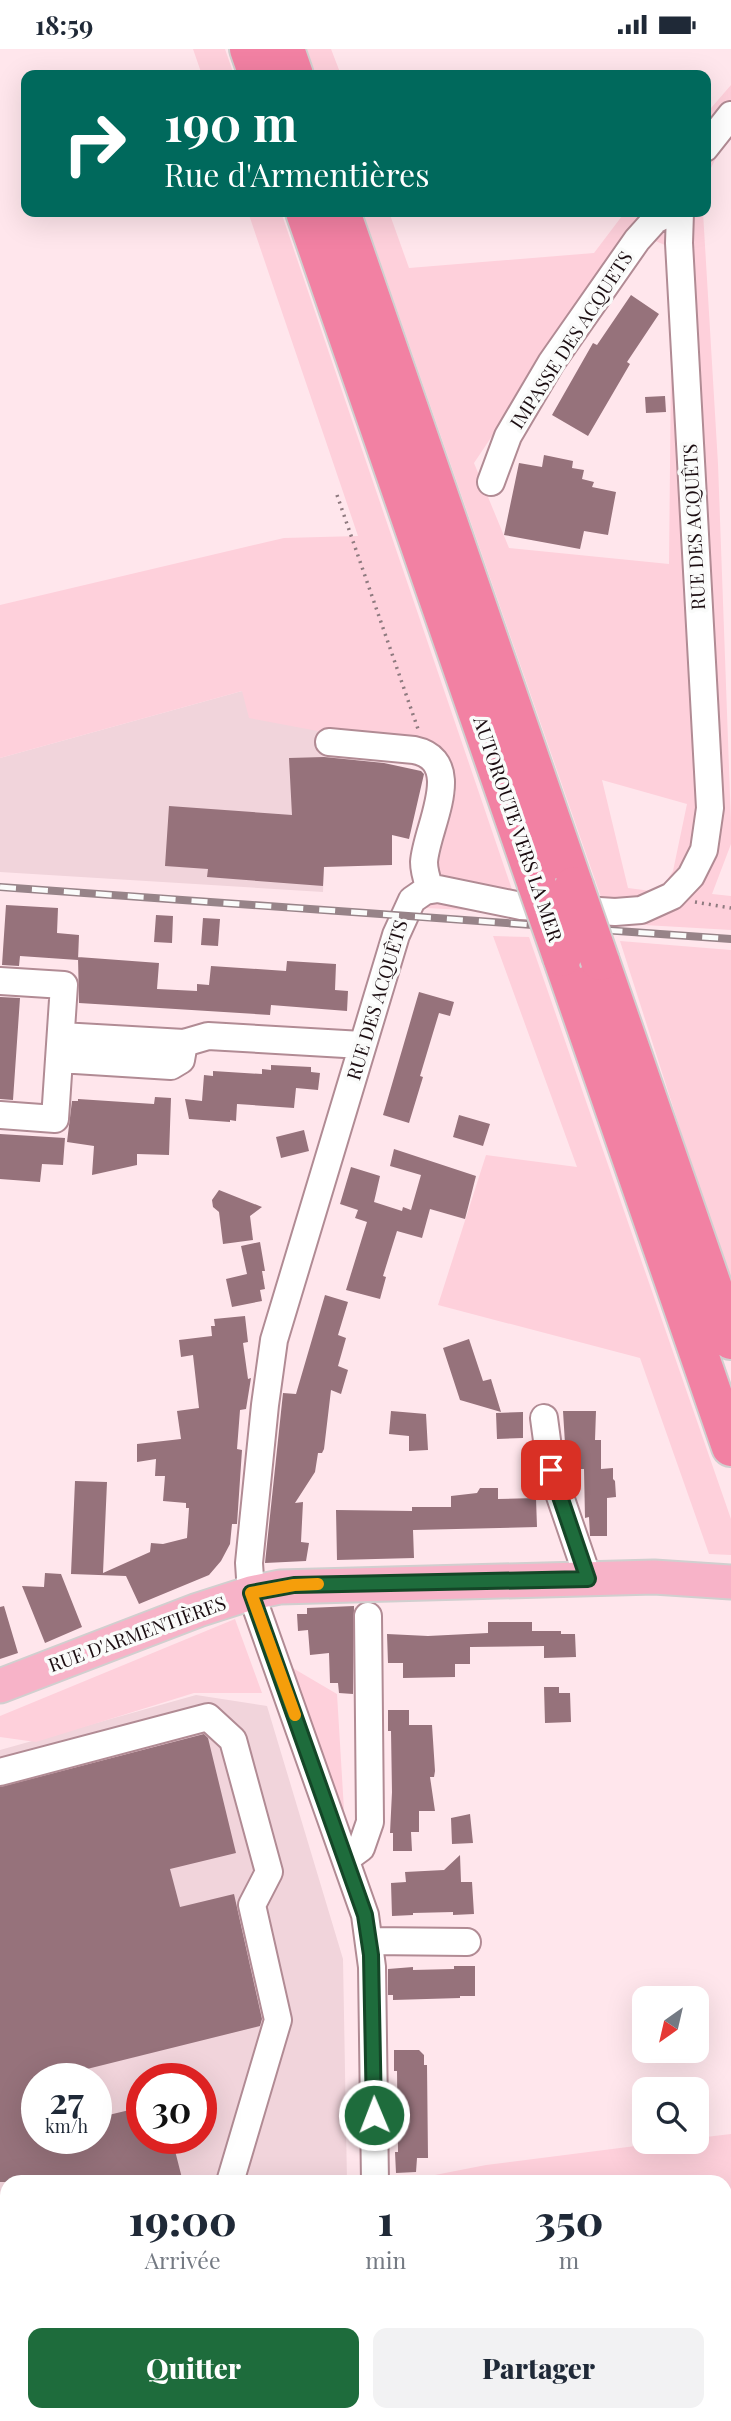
<!DOCTYPE html>
<html lang="fr">
<meta charset="utf-8">
<style>
:root{--surface:#fff;--page:#f2f2f3;--text:#1f2937;--muted:#747a83;--accent:#1e6c3c}
body{margin:0;font-family:"Playfair Display",serif;background:var(--page);color:var(--text);height:100vh;display:flex;flex-direction:column;font-size:26px;white-space:nowrap}
*{box-sizing:border-box;margin:0}
p{font-size:23px;color:var(--muted)}
.icon{flex:none;width:38px;height:38px;fill:none;stroke:currentColor;stroke-width:2;stroke-linecap:round;stroke-linejoin:round}
.map{position:relative;flex:1;overflow:hidden}
.side{position:absolute;left:0px;top:2126px;width:732px;height:247px;display:flex;flex-direction:column;background:var(--surface);border-radius:21px 21px 0 0;box-shadow:0 7px 28px #0002}
.side>*{flex:none}
.hud{position:absolute;left:21px;top:21px;width:690px;height:147px;border-radius:14px;box-shadow:0 7px 28px #0002;background:#00695c;color:#fff;overflow:hidden}
.needle{width:46px;rotate:214deg}
.tools{position:absolute;left:632px;top:1937px;display:grid;gap:14px}
.tools a{display:grid;place-items:center;width:77px;height:77px;border-radius:14px;background:var(--surface);box-shadow:0 7px 28px #0002;font-size:35px}
.speed{position:absolute;left:21px;top:2014px;display:flex;gap:14px;font-size:35px;font-weight:700;text-align:center}
.speed>*{display:grid;place-content:center;width:91px;height:91px;border-radius:50%;background:var(--surface);box-shadow:0 7px 28px #0002;line-height:1}
.speed small{font-size:18px;font-weight:400}
.speed .limit{border:10px solid #d22;background:#fff;color:#111}
.pin{position:absolute;display:grid;place-items:center;width:60px;height:60px;color:#fff;margin:-30px;border-radius:14px;box-shadow:0 4px 10px #0006}
.me{position:absolute;width:77px;margin:-38px;rotate:359deg;stroke-linejoin:round;filter:drop-shadow(0 0 5px #0008)}
.turn{display:flex;align-items:center;gap:24px;height:147px;padding:0 28px;font-size:32px}
.turn .icon{width:91px;height:91px;stroke-width:2.5}
.turn b{display:block;font-size:49px;line-height:60px}
.eta{display:flex;justify-content:space-evenly;align-items:center;height:119px;text-align:center}
.eta b{font-size:42px;font-weight:800;line-height:49px}
.primary-button{display:flex;gap:14px;margin-top:auto;padding:14px 28px}
.primary-button a{flex:1;height:80px;border-radius:14px;background:var(--accent);color:#fff;font-size:28px;font-weight:800;line-height:80px;text-align:center}
.primary-button a+a{background:var(--page);color:var(--text)}
.status{display:flex;justify-content:space-between;align-items:center;height:49px;padding:0 35px;background:var(--surface);direction:ltr}
.status svg{height:19px;fill:currentColor}
.map>svg:first-child{display:block}
.built{fill:#f1d4db;fill-rule:evenodd}
.green{fill:#fed0db;fill-rule:evenodd}
.building{fill:#96727b}
.lines{fill:none;stroke-linecap:round;stroke-linejoin:round}
.minor-casing{stroke:#b18b94;stroke-width:30}
.major-casing{stroke:#d1cfcf;stroke-width:37}
.highway-casing{stroke:#d1cfcf;stroke-width:42}
.path{stroke:#8e7a7f;stroke-width:3.5;stroke-dasharray:2 5;stroke-linecap:butt}
.minor{stroke:#fff;stroke-width:26}
.major{stroke:#f7b3c8;stroke-width:33}
.highway{stroke:#f281a3;stroke-width:38}
.rail-casing{stroke:#978388;stroke-width:8}
.rail{stroke:#fafbfa;stroke-width:5;stroke-dasharray:16;stroke-linecap:butt}
.highway-bridge-casing{stroke:#d1cfcf;stroke-width:42;stroke-linecap:butt}
.highway-bridge{stroke:#f281a3;stroke-width:38}
.route-casing{stroke:#144627;stroke-width:18}
.route{stroke:#1e6c3c;stroke-width:12}
.slow{stroke:#f59e0b;stroke-width:12}
.labels{text-anchor:middle;stroke-width:7;stroke-linejoin:round;paint-order:stroke}
.street-label{font-size:19px;fill:#1b0d11;stroke:#fafbfa}
</style>
<div class="status"><b>18:59</b><svg viewBox="0 0 49 12"><path d="M0 12V9h3v3zM5 12V6h3v6zM10 12V3h3v9zM15 12V0h3v12zM26 1h20v11H26zM47 4h2v5h-2z"/></svg></div>
<div class="map">
<svg width="731" height="2372" viewBox="0 0 731 2372">
<rect width="100%" height="100%" fill="#ffe6ec"/>
<path class="built" d="M242,642L355,689L358,762L327,818H324L323,843L0,823V709Z
M196,1646L267,1657L343,1910L347,2133H7V2366H374L375,2372H0V1701ZM37,2030H96V2090H37ZM142,2030H201V2090H142Z"/>
<path class="green" d="M193,0H225L234,26H202Z
M307,0H331L341,26H316Z
M731,36V90L717,107L705,131V66Z
M248,163H281L520,864L427,859L456,743L435,697L355,689L249,669L242,642L0,709V556L284,489L358,487Z
M363,163H389L409,219L594,204L625,163H703L718,415L731,774V795L712,845L731,847V881L610,874ZM630,181L667,197L671,320L669,515L509,499L474,414ZM602,731L687,755L673,822L659,843L628,839Z
M493,887L529,888L731,1470V1506L709,1505L640,1309L438,1256L486,1106L577,1118Z
M620,892L731,901V1229L698,1136Z
M235,1570L262,1644H194L36,1693L0,1688V1667Z
M291,1618L337,1645L344,1761L329,1729Z
M731,2085V2372H403V2366H724V2133H399L486,2116L667,2093H696L697,2089Z"/>
<path class="building" d="M631,246L659,265L627,313L630,315L588,387L552,366L593,294L597,296Z
M665,347L666,363L646,364L645,348Z
M544,406L573,412L572,419L584,421L582,430L594,433L592,438L616,443L608,486L584,482L580,500L504,486L519,414L542,418Z
M324,708L384,714L421,722L424,725L409,790L392,786V816L324,818L323,837L207,828L208,820L165,817L169,757L292,766L289,709Z
M6,856L58,859L57,884L79,886L78,911L20,907L19,917L2,916Z
M156,866L173,867L172,894L154,893Z
M203,869L220,870L218,897L201,896Z
M78,908L159,914L157,940L197,942V935L209,936L211,917L286,922L287,912L336,915L335,941L348,942L347,962L271,956L270,966L79,954Z
M419,943L454,953L450,967L439,964L420,1027L423,1028L409,1074L383,1066Z
M0,948L20,949L13,1051L0,1050Z
M271,1016L311,1018V1023L320,1024L318,1041L296,1039L294,1059L237,1055L236,1072L230,1071V1073L189,1070L185,1050L202,1052L204,1026L213,1027V1022L262,1025V1020L271,1021Z
M155,1048L171,1049L169,1106L137,1105V1116L92,1126L94,1097L67,1093L72,1052H78V1050L154,1055Z
M459,1066L490,1075L483,1097L453,1088Z
M304,1081L309,1102L281,1109L276,1088Z
M0,1085L65,1089L63,1116L42,1115L40,1133L0,1130Z
M394,1100L476,1127L465,1170L430,1160L422,1189L397,1182L383,1227L386,1228L380,1250L346,1241L367,1173L355,1169L358,1161L340,1155L351,1118L380,1127L374,1153L402,1162L403,1158L411,1161L421,1126L390,1117Z
M219,1141L262,1158L250,1167L253,1191L223,1195L219,1163L213,1158L212,1151Z
M260,1193L265,1222H262L265,1240L260,1241L262,1252L232,1258L226,1230L247,1225L241,1197Z
M325,1246L348,1253L338,1286L346,1289L338,1317L348,1321L341,1345L331,1341L324,1400L322,1404H318L315,1423L295,1454L303,1453L301,1493L309,1494L306,1512L265,1514L283,1344L296,1345Z
M245,1267L248,1293L243,1294L248,1330L251,1329L246,1360L240,1361L237,1400L242,1401L237,1475H232L230,1495L221,1512L209,1526L139,1555L126,1527L71,1525L75,1432L107,1433L103,1524L150,1503L151,1494L163,1495L187,1489L189,1459H186V1454L163,1452L165,1427H155L156,1410L137,1413V1395L181,1390L177,1362L199,1359L193,1306L181,1308L179,1291L212,1287L211,1277H215L214,1270Z
M469,1290L483,1332L491,1330L501,1363L460,1351L443,1299Z
M391,1362L426,1365L428,1401L409,1402V1387L389,1385Z
M563,1362H596L595,1391H601V1420L613,1419V1430L615,1432L616,1448L607,1449V1487H590L589,1468L585,1469L584,1420H573V1411H566Z
M523,1363V1389L497,1390L496,1364Z
M480,1439H498V1450L536,1449L537,1478L413,1481L414,1509L337,1511L336,1461L412,1462V1458H451V1447L477,1444Z
M45,1524L61,1525L82,1578L45,1594L22,1537L44,1538Z
M4,1557L18,1604L0,1610V1558Z
M354,1557L353,1645L339,1644L338,1634H330L329,1604L310,1606L308,1581L298,1582L297,1565H307V1559Z
M488,1573H532V1582H561V1585H575L576,1608L544,1609V1597L470,1598V1615H455V1628L403,1629V1614H388L387,1585L428,1587L488,1584Z
M544,1638H559V1644H570L571,1673L545,1674Z
M388,1661H409V1676H432L435,1722L434,1728H430L435,1762H419V1783H411L412,1802H393V1784H390L392,1743L391,1682H388Z
M204,1685L208,1689L236,1804L170,1820L180,1858L234,1845L262,1970L260,1977L83,2021L85,2030H37V2090H96V2069L142,2058V2090H172L183,2133H0V1738Z
M470,1765L473,1794L452,1795L451,1769Z
M460,1806L461,1833H472L474,1865L453,1866V1863L413,1864V1866L392,1867L391,1834L406,1833L405,1823L444,1821Z
M454,1917H475V1947H460V1949L393,1951V1946H388V1920L413,1918V1921L454,1920Z
M394,2001H419L424,2006V2016H427L428,2109H417L416,2123L396,2124L395,2103H398L397,2022H394Z"/>
<g class="lines">
<g class="minor-casing">
<path id="minor" d="M705,99L731,66
M491,433L508,387L551,314L637,191L655,171L670,163
M329,693L414,701C467,712 426,779 424,813C424,823 427,831 430,840
M0,932L64,936L55,1070L0,1066
M184,994L208,987L362,996
M59,1010L171,1017L181,1011L184,994L61,987
M544,1369L551,1421L588,1529
M0,1723L208,1668L233,1691L269,1823L252,1856L278,1971L230,2133
M346,1810L361,1799L370,1773L368,1567
M370,1892L467,1893
M375,2133L372,1918L365,1866L251,1544L249,1514L265,1356L274,1291L396,886L412,851L425,842L438,840L521,857L615,863L641,861L672,847L691,827L704,801L710,759L679,194L680,163
M250,2366L252,2372
M387,2366V2372
M341,2372L351,2366"/>
</g>
<g class="major-casing">
<path id="major" d="M0,1637L198,1561L251,1544L280,1538L654,1528L731,1533"/>
</g>
<g class="highway-casing">
<path id="highway" d="M249,0L258,26
M285,0L294,26
M305,163L537,836
M341,163L574,837
M562,908L731,1398
M600,912L731,1291"/>
</g>
<path class="path" d="M337,446L418,680
M695,853L731,859"/>
<use href="#minor" class="minor"/>
<use href="#major" class="major"/>
<use href="#highway" class="highway"/>
<g class="rail-casing">
<path id="rail" d="M0,838L731,890"/>
</g>
<use href="#rail" class="rail"/>
<g class="highway-bridge-casing">
<path id="highway-bridge" d="M537,836L562,908
M574,837L600,912"/>
</g>
<use href="#highway-bridge" class="highway-bridge"/>
</g>
<g class="lines">
<g class="route-casing">
<path id="route" d="M374,2066L371,1906L365,1866L251,1544L294,1536L588,1530L551,1421"/>
</g>
<use href="#route" class="route"/>
<path class="slow" d="M295,1666L251,1544L294,1536L318,1535"/>
</g>
<g class="labels">
<g class="street-label">
<text transform="translate(571 291) rotate(-57)" y="7">IMPASSE DES ACQUETS</text>
<text transform="translate(694 478) rotate(-93)" y="7">RUE DES ACQUÊTS</text>
<text transform="translate(518 780) rotate(71)" y="7">AUTOROUTE VERS LA MER</text>
<text transform="translate(377 951) rotate(-73)" y="7">RUE DES ACQUÊTS</text>
<text transform="translate(137 1585) rotate(-20)" y="7">RUE D'ARMENTIÈRES</text>
</g>
</g>
</svg>
<div class="tools">
<a><svg class="needle" viewBox="-14 -14 28 28"><path d="M0-13l5 13h-10z" fill="#e53935"/><path d="M0 13l5-13h-10z" fill="#747a83"/></svg></a>
<a><svg class="icon" aria-label="search" viewBox="0 0 24 24"><circle cx="10" cy="10" r="6"/><path d="M15 15l6 6"/></svg></a>
</div>
<div class="speed"><div>27<small>km/h</small></div><div class="limit">30</div></div>
<div class="pin" style="left:551px;top:1421px;background:#d93025"><svg class="icon" aria-label="arrive" viewBox="0 0 24 24"><path d="M6 21V4h12l-3 4 3 4H6"/></svg></div>
<svg class="me" style="left:374px;top:2066px" viewBox="-20 -20 40 40"><circle r="17" fill="#1e6c3c" stroke="#fff" stroke-width="3"/><path d="M0-11L8 9 0 5-8 9z" fill="#fff"/></svg>
<div class="hud">
<div class="turn"><svg class="icon" aria-label="right" viewBox="0 0 24 24"><path d="M7 20v-9h11M14 6l5 5-5 5"/></svg><div><b>190 m</b>Rue d'Armentières</div></div>
</div>
<section class="side">
<div class="eta">
<div><b>19:00</b><p>Arrivée</p></div>
<div><b>1</b><p>min</p></div>
<div><b>350</b><p>m</p></div>
</div>
<div class="primary-button"><a>Quitter</a><a>Partager</a></div>
</section>
</div>
